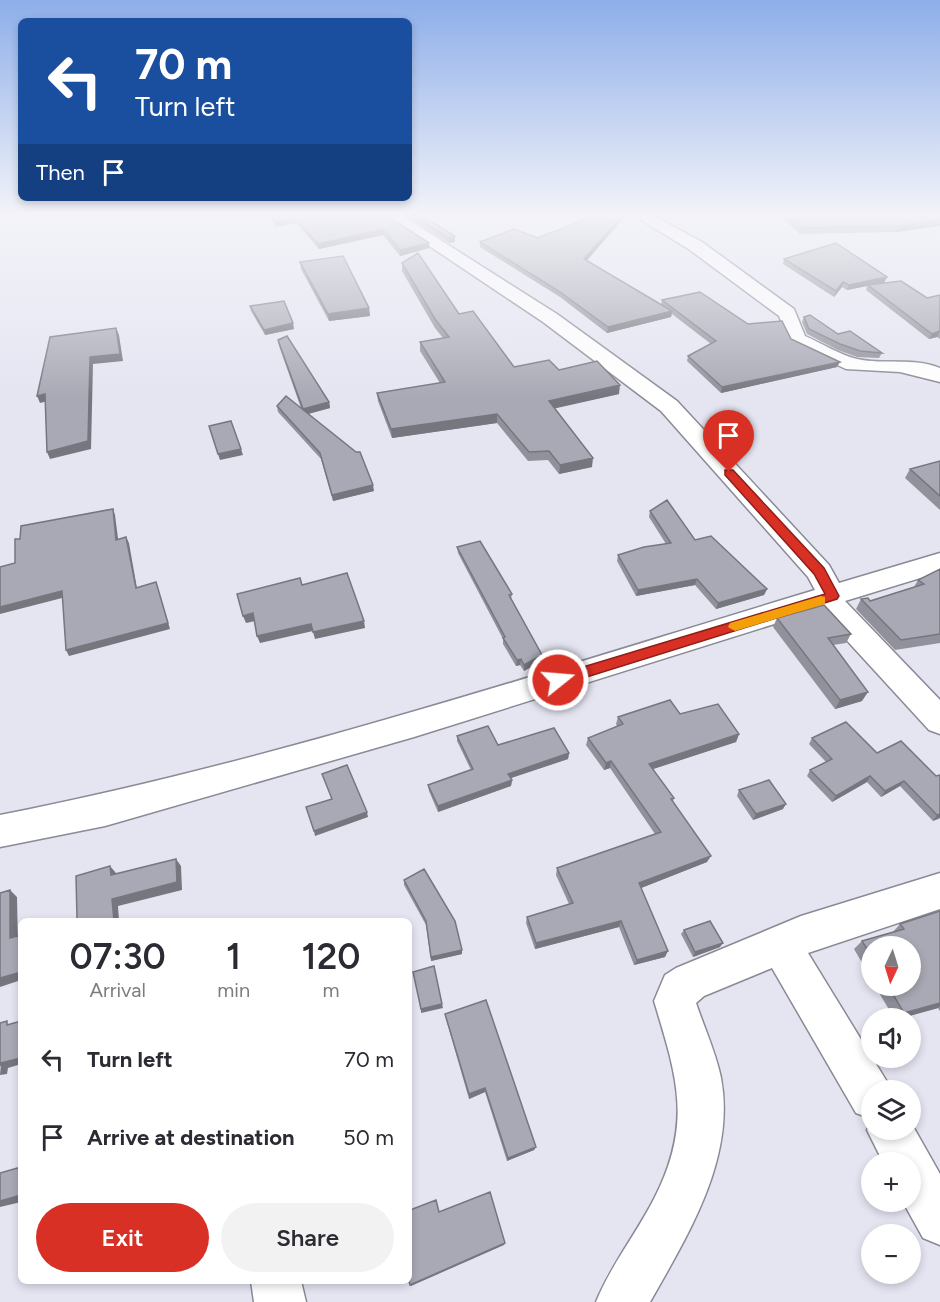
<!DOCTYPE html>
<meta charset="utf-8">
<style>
:root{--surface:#fff;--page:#f2f2f3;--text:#2b2b33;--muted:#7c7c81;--accent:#d93025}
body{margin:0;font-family:Figtree,sans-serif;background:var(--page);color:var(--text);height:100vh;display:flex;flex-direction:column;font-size:22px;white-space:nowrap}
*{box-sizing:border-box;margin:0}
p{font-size:20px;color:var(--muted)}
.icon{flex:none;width:33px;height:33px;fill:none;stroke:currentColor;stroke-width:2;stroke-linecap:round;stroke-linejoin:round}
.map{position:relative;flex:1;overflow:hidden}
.details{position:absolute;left:18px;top:918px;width:394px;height:366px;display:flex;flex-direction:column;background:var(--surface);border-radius:9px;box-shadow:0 3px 9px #0003}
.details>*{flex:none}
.top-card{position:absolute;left:18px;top:18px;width:394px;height:183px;border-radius:9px;box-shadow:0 3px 9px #0003;background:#1a4fa0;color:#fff;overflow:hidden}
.needle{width:39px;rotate:184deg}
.fabs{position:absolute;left:861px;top:936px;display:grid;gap:12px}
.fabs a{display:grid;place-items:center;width:60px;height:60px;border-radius:50%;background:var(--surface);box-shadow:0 3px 9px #0003;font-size:30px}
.pin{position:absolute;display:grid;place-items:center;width:51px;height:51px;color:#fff;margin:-62px -26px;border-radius:50% 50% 50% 0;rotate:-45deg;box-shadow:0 0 6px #0007}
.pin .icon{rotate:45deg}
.me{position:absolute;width:66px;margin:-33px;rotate:73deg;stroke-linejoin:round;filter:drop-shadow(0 0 4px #0008)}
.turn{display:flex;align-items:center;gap:21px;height:126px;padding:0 18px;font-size:27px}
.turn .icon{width:78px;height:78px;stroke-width:2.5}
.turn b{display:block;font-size:42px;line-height:51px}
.then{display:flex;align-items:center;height:57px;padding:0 18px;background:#0003;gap:12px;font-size:22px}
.eta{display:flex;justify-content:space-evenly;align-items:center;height:102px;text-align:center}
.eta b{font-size:36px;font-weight:600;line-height:42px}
.button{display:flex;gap:12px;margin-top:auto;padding:12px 18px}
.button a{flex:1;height:69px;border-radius:36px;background:var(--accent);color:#fff;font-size:24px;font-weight:600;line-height:69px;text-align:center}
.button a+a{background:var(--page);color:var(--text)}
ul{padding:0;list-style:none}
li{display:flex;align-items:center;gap:18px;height:78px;padding:0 18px}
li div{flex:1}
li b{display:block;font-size:22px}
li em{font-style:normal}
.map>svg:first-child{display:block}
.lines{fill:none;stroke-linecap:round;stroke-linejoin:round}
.minor-casing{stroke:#898a95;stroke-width:3}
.minor{fill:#fff;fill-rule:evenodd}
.wall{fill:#91919c}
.shaded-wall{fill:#76767f}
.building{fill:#a9a9b5;stroke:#76767f;stroke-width:1.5}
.route{fill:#d93025;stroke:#8d1f18;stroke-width:1.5}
.slow{fill:#f59e0b}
</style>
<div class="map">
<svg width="940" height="1302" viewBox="0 0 940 1302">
<rect width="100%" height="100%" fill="#e4e5f1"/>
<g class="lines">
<g class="minor-casing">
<path id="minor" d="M383,215H401L557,314L677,401L829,565L839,583L940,553V572L845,601L940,700V734L929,730L819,610L414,737L105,826L0,847V815C276,761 546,671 815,590L808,577L661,411L543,322Z
M633,215H652L702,242L794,309L805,336C821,343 840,355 857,359C884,365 913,357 940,368V382L900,372L846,369L790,343L779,316L690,250Z
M940,873V909L808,953L892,1090H872V1119L856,1113L772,968L704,996L696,1003C704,1027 716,1053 721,1078C736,1158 688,1235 650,1302H596C611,1265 636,1234 654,1199C693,1123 677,1077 654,1001L665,975L676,968L801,916Z
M872,1119V1130H910V1121L940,1174V1245L923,1238L903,1202H910V1162H883L867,1130Z
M251,1281H301L306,1302H254Z"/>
</g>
<use href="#minor" class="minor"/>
</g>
<path class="wall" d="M269,215H386L429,243V248L400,256L383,235L319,249L296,223L276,227Z
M405,215H421L455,236V242L449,243Z
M596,215H626L587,260L661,305L662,300L748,324L791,339L837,367L721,393L687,361L688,356L711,344L672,314L671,317L607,333L560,297L480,247V242L538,238Z
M778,215H936L940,217V226L896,232L800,234Z
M784,259L887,277L884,283L927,298L940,295V339L937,337L929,339L866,290L867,286L847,290L842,287L834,297L783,264Z
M300,262L369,308L370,316L329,321L301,269Z
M402,263L459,314L514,367L559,370L619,394L554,408L592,467L559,474L548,460L528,461L497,423L392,438L378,401L377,393L440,383L420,351V342L443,338L435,328L402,271Z
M250,306L294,329L265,335L251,311Z
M804,317L838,334L882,353L879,358L857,357L838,350L807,334L802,322Z
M278,340L329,402L330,408L308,414L374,491L333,501L321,459L278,412L277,406L301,408L279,346Z
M940,461V510L905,478L910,469Z
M650,511L695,540L767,589L764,595L716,609L695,585L636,596L617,561L618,555L666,544L649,517Z
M457,547L512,594L511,599L542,655L541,661L524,671L520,665L516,666L503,644V639L458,553Z
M940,569V643L895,650L856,609L861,599L870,601L914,587L918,580Z
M777,618L851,634L846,643L833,645L862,701L835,709L773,627Z
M680,714L739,734L736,742L653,769L674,798L673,801L707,862L641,888L665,957L634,965L619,927L535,949L526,923L527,917L569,904L556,875L557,868L655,834L610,768L604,770L586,745L588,738L617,726L616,724L618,717Z
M457,736L498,745L569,753L568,759L511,778L512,780L511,786L438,812L429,791L428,785L471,770L457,741Z
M812,738L877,753L936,776L940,775V818L933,821L900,786L881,797L867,782L832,802L807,776L810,770L826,762L809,744Z
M739,790L783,809L753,820L737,796Z
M404,880L462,954L431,961L426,925L404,885Z
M940,911V1011L938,1008L902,1018H894L875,986H910L872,946V980L854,949L862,941L892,933L900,924Z
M684,930L720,947L693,957L681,934Z
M445,1014L536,1147L534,1150L507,1161L485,1092L469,1099L446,1019Z"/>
<path class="shaded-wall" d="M623,215H626L584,264V259Z
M295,218L296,223L276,227L275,222Z
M940,220V226L896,232L898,226Z
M383,229V235L319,249L318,244Z
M455,236V242L449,243V238Z
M429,243V248L400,256V250Z
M887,277L884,283L868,285L867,286L847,290L849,285Z
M843,282L842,287L834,297L836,291Z
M369,308L370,316L329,321L328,314Z
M672,311L671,317L607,333L608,327Z
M293,323L294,329L265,335L264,330Z
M116,328L119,335L123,361L93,364L91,449L50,459L47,452L90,357Z
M940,331L937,337L929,339L932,334Z
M840,362L837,367L721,393L722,387Z
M620,385L619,394L548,410L549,401Z
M45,394L48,401L40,403L37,396Z
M329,402L330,408L304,415L303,409Z
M497,414V423L392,438L391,429Z
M241,449L243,455L220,460L218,454Z
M593,458L592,467L559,474L560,465Z
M373,485L374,491L333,501L332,495Z
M113,509L115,515L119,546L116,540Z
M126,537L129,543L138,594L136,588Z
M697,579L695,585L636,596L638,590Z
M156,582L170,629L69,656L66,650Z
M767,589L764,595L716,609L718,603Z
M62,591L66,597L0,614V607Z
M253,613L255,621L246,623L243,616Z
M364,621L365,628L315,639L313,632Z
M311,624L313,631L260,643L257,636Z
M542,655L541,661L524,671V665Z
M521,659L520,665L516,666L517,660Z
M868,692L862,701L835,709L840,700Z
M739,734L736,742L647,771L649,764Z
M569,753L568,759L508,779V774Z
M611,761L610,768L604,770L606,763Z
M870,776L867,782L832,802L836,796Z
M512,780L511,786L438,812V806Z
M904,781L900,786L881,797L885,791Z
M786,804L783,809L753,820L756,814Z
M367,812L368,817L315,836L314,831Z
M940,814V818L933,821L937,815Z
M711,856L707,862L636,890L639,883Z
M176,859L181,866L182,890L118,906L119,921H114L112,899Z
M110,866L116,873V882L111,875Z
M10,890L17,897L18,945L10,938Z
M621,921L619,927L535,949L536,943Z
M723,943L720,947L693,957L695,952Z
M462,950V954L431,961V957Z
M668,951L665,957L634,965L637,960Z
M21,972V980L0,987V978Z
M940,1003V1006L938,1008L902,1018H898L904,1013Z
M442,1004L443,1008L421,1013V1009Z
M21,1058V1064L8,1068L7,1074L0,1075L1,1063Z
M485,1088V1092L469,1099V1094Z
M536,1147L534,1150L507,1161L508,1158Z
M21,1195V1202L0,1207V1201Z
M505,1243L504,1245L411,1286L410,1285Z"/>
<path class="building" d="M271,215H386L429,243L400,250L383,229L318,244L295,218L275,222Z
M413,215H421L455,236L449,238Z
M596,215H623L584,259L672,311L608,327L560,292L480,242L514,229L538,238Z
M787,215H936L940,217V220L898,226L802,228Z
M836,243L887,277L849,285L843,282L836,291L784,259Z
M418,253L459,314L473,311L514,367L549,360L559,370L597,361L620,385L549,401L593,458L560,465L549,451L529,452L497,414L391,429L377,393L445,382L420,342L449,337L435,319L402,263Z
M343,256L369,308L328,314L300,262Z
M901,281L927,298L940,295V331L932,334L868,285Z
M700,292L748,324L782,321L791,339L840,362L722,387L688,356L716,341L662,300Z
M284,301L293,323L264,330L250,306Z
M810,315L838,334L850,331L882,353L860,351L840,344L809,329L804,317Z
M116,328L120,354L90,357L88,441L47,452L45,394L37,396L50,337Z
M287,336L329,402L303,409L278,340Z
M286,396L356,452H360L373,485L332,495L320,453L277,406Z
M231,421L241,449L218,454L209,426Z
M940,461V496L910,469Z
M667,500L695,540L711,536L767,589L718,603L697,579L638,590L618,555L644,547L671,543L650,511Z
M113,509L116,540L126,537L136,588L156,582L168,623L66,650L62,591L0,607V567L15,563V539H20L21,526Z
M480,541L512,594L509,595L542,655L524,665L521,659L517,660L503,638L505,637L457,547Z
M940,569V634L901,640L861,599L868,598L870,601L924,584L918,580Z
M347,573L364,621L313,632L311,624L257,636L253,613L243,616L237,594L300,578L302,585Z
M824,605L851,634L828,638L868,692L840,700L777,618Z
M670,700L680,714L718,704L739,734L649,764L674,798L671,799L711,856L639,883L668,951L637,960L621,921L536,943L527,917L573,903L557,868L661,832L611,761L606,763L588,738L623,724L618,717Z
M846,722L877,753L901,741L936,776L940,775V814L937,815L904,781L885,791L870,776L836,796L810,770L832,759L812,738Z
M488,726L498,745L554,728L569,753L508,774L512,780L438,806L428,785L473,769L457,736Z
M347,765L367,812L314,831L306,807L332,799L322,774Z
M769,780L786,804L756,814L739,790Z
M176,859L177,882L112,899L114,921H69L77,919L76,876L110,866L111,875Z
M424,869L455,921L462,950L431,957L426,921L404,880Z
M10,890V938L21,935V972L0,978V893Z
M940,911V1003L904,1013L888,986H910V946H872V957L862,941L904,929L900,924Z
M710,921L723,943L695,952L684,930Z
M434,966L442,1004L421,1009L413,972Z
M486,1000L536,1147L508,1158L485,1088L469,1094L445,1014Z
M7,1021V1025L21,1021V1058L1,1063L0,1066V1023Z
M21,1167V1195L0,1201V1173Z
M490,1192L505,1243L410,1285L409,1281L410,1210L436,1200L439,1212Z"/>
<linearGradient id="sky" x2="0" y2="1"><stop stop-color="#8daee9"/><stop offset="0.54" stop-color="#f3f3f9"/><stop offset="1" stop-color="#f3f3f9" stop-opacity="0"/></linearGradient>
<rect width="940" height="397" fill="url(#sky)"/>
<path class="route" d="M725,470H733L824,568L839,596L837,599L558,686L553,684V676L825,594L814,574L725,475Z"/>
<path class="slow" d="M821,596L825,597V604L735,631L728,627L730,623Z"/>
</svg>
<div class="fabs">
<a><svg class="needle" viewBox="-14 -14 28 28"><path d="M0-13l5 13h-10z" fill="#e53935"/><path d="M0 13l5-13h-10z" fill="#7c7c81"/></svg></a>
<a><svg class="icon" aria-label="sound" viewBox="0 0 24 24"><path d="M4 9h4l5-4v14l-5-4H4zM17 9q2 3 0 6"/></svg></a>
<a><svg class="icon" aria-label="layers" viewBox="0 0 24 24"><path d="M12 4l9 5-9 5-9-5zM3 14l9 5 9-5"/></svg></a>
<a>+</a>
<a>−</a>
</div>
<div class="pin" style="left:729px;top:472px;background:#d93025"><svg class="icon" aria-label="arrive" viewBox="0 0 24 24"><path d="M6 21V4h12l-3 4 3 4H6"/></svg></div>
<svg class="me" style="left:558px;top:680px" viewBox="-20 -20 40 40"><circle r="17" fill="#d93025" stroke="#fff" stroke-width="3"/><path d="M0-11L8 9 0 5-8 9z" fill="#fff"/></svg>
<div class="top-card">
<div class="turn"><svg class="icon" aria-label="left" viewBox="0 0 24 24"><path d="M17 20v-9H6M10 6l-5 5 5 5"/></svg><div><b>70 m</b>Turn left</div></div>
<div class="then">Then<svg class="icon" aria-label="arrive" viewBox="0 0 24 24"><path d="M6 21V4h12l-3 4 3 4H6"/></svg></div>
</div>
<section class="details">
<div class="eta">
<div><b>07:30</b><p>Arrival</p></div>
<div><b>1</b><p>min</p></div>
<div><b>120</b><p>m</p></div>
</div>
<ul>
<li><svg class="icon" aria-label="left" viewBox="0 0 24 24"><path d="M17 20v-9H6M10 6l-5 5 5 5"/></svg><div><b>Turn left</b></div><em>70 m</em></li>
<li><svg class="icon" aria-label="arrive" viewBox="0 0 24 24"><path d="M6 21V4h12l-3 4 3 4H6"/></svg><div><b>Arrive at destination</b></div><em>50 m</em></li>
</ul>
<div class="button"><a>Exit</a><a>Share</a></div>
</section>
</div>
